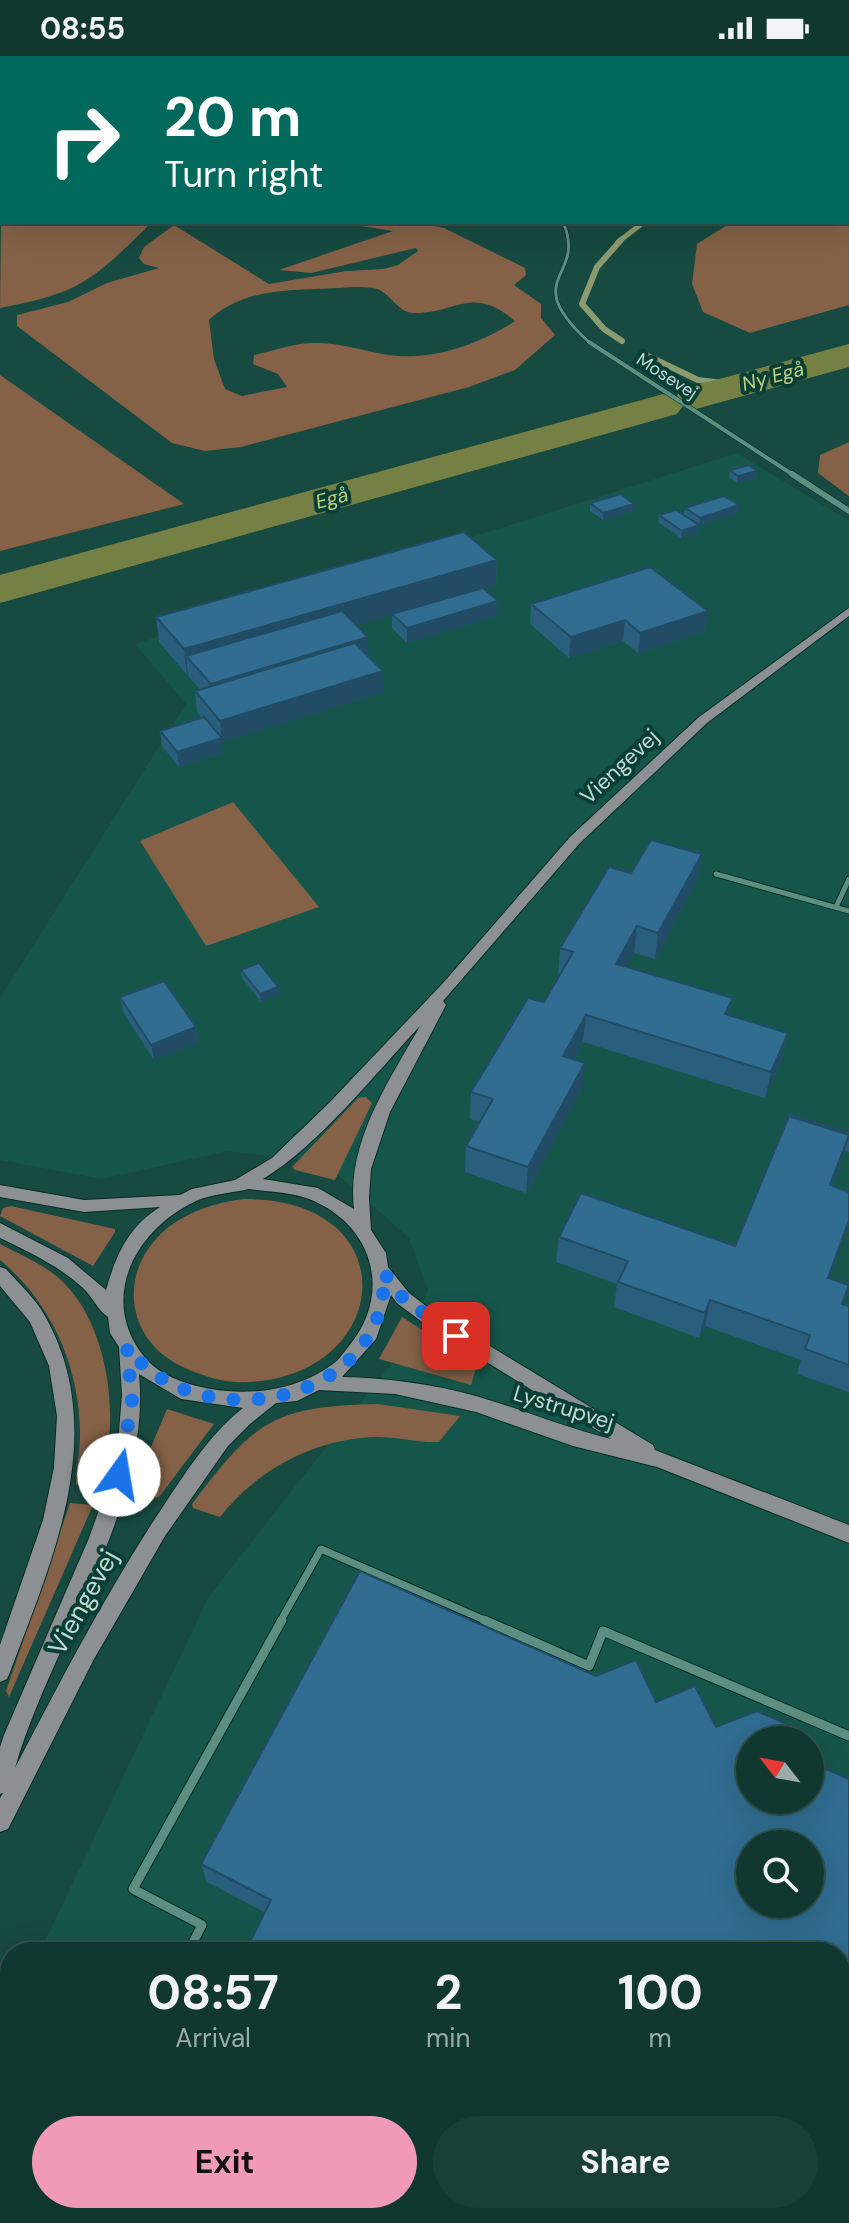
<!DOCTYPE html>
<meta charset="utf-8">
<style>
:root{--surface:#113830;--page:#1a3f38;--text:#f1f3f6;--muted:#9cacab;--line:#30524c;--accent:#f09ab7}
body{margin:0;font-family:"DM Sans",sans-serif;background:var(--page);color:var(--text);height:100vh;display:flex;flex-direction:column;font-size:30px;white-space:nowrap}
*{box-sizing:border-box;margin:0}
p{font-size:26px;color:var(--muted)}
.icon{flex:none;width:44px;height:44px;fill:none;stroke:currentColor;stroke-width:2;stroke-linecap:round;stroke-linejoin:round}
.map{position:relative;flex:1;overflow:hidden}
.details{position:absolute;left:0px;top:1886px;width:850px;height:282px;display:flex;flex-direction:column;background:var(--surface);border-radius:32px 32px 0 0;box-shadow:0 8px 32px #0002,0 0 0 2px var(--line)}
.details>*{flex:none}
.guide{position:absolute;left:0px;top:0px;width:850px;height:168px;box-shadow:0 8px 32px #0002,0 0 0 2px var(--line);background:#00695c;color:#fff;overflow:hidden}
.needle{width:52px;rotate:301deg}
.buttons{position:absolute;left:736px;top:1670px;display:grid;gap:16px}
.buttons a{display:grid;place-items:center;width:88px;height:88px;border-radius:50%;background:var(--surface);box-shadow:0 8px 32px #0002,0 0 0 2px var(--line);font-size:40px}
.pin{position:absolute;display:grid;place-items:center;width:68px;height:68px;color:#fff;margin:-34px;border-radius:16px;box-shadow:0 4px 12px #0006}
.me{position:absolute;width:88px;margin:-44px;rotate:13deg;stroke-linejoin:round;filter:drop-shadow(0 0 6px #0008)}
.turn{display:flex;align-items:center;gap:28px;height:168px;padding:0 32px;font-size:36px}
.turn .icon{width:104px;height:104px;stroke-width:2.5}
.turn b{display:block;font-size:56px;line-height:68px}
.eta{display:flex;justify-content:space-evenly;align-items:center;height:136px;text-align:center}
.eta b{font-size:48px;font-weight:700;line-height:56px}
.button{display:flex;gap:16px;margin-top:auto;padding:16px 32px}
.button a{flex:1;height:92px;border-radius:48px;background:var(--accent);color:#111;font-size:32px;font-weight:700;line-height:92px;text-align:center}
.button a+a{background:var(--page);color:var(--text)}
.status{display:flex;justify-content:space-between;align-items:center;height:56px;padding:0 40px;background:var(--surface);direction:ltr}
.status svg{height:22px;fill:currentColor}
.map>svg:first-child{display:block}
.built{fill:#16564a;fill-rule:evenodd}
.green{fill:#846147;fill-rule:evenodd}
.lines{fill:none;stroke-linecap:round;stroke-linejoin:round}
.stream-far1{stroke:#8c9b6f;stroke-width:5}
.stream{stroke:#8c9b6f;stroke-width:6}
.river{fill:#758144;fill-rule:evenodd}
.lane-far3-casing{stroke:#062e27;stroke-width:4}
.lane-far2-casing{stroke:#062e27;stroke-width:7}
.lane-far1-casing{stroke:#062e27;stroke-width:9}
.lane-casing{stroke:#062e27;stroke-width:11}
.street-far1-casing{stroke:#062e27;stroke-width:5}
.street-casing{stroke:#062e27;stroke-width:7}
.secondary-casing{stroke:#062e27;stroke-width:2}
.lane-far3{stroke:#5d8e82;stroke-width:3}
.lane-far2{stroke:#5d8e82;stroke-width:5}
.lane-far1{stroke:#5d8e82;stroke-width:7}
.lane{stroke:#5d8e82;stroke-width:9}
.street-far1{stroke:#5d8e82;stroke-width:4}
.street{stroke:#5d8e82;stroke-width:6}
.secondary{fill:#8d9092;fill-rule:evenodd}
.wall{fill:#295e7d}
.shaded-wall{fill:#224c66}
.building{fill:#306d91;stroke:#224c66;stroke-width:2;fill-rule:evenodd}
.route{stroke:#1a73e8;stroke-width:14;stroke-dasharray:0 25.2}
.labels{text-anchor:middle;stroke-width:8;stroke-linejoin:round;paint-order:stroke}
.far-street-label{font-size:18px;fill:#c0d9d2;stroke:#093f36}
.far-water-label{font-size:20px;font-style:italic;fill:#c0d179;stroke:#093f36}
.street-label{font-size:22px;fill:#c0d9d2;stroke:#093f36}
.near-street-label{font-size:26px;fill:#c0d9d2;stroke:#093f36}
</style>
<div class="status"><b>08:55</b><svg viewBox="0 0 49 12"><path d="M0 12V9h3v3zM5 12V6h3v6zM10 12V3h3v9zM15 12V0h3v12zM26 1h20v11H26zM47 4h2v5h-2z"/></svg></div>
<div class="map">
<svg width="849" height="2167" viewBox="0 0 849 2167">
<rect width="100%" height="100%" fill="#174a40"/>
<path class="built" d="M737,397L849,465V2167H0V2002L10,1970V2158H840V1896H40L209,1540L407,1288L428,1234L409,1182L325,1107L228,1095L102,1123L0,1104V942L186,648L135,588ZM750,1684H810V1744H750ZM750,1788H810V1848H750Z"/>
<path class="green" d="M2,102V166H150L149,169C92,225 80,237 0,252Z
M849,107V249L750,277L703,256L692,228L697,188L732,166H848Z
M336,166H413L444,172L525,212L526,219L514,229L541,248V262L555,279L515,314L469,331L241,391L205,395L172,387L17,270V259L68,246L107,227L159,212L144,208L139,202L144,191L174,169L269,228L346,215L384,213L398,209L418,195L416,192L311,217L279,214L393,175ZM352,231C360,231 370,231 377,233C391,238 398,257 414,257C456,258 472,228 515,265C481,287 439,302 399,300C370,298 344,286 314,287C294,287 273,295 254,299L253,308L278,318L287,331L242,340L225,333L214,303L209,264C250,227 302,236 352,231Z
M0,319L184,448L0,495Z
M849,386V440L818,417L820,399Z
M233,746L319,851L206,890L140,785Z
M358,1042L366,1041L372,1047L335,1124L295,1114L292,1111Z
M243,1143C408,1141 394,1318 250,1326C228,1328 205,1321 185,1312C126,1286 116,1217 165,1174C188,1155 215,1147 243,1143Z
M11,1150L115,1173V1176L93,1210L0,1160L3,1152Z
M0,1188C21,1199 46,1209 63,1226C111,1273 121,1371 99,1431L76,1429C76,1412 80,1396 80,1379C80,1312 52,1247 0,1204Z
M402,1261L477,1309L471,1329L379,1303Z
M378,1348L460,1360L439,1386C419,1387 398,1381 377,1381C317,1382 257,1413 220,1461L193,1452L192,1448C254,1366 272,1350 378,1348Z
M167,1353L214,1368L159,1441L147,1444L132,1436Z
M70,1447L93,1449L9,1641L6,1635Z"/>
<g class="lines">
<path class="stream-far1" d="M756,0L761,2
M618,186L644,166"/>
<path class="stream" d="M621,184L597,211L582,248L604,273L622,285
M644,298L698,324L740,329"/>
<path class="river" d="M849,288V311L696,353L683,350L677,358L0,547V519L649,342L663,338L676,341L682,333Z"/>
<g class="lane-far3-casing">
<path id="lane-far3" d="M563,166C588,223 517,220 589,286"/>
</g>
<g class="lane-far2-casing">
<path id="lane-far2" d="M716,818L849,855
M836,851L849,823"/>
</g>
<g class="lane-far1-casing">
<path id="lane-far1" d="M280,1566L321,1493L489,1566"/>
</g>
<g class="lane-casing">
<path id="lane" d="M484,1564L589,1610L603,1575L849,1680
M188,1896L202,1869L133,1833L282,1564
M47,2167L52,2158"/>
</g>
<g class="street-far1-casing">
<path id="street-far1" d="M589,286L795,420"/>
</g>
<g class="street-casing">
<path id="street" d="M792,418L849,455"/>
</g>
<g class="secondary-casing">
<path id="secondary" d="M849,552V560L707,667L580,787L443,945L446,949L390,1056L371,1113L369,1142L371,1174L386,1197L388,1211L409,1237L434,1256L653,1389L655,1394L849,1469V1487L657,1411L573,1390L476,1356L395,1338L319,1334L297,1345L276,1347L250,1368L228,1390L165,1480L94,1603L8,1773L0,1776V1742L3,1737L0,1738V1691L4,1679L89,1482L106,1434L118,1387L122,1339L119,1291L110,1277L108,1261C98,1255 92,1240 83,1232C59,1210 29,1196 0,1182V1167L68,1202L106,1234C116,1199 128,1171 160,1151L84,1156L0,1141V1129L84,1144L180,1139L192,1133L235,1124L272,1102L329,1047L444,926L570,781L699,661ZM420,970C389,1025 346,1087 354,1153L318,1132L263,1123C318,1090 375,1018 420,970ZM249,1133C268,1136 292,1136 309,1143C373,1168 393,1237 349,1290C344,1296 339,1304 333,1308C298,1334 253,1340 211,1333C189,1329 162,1321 146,1303C97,1245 134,1174 196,1145C211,1138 232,1137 249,1133ZM391,1239L397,1247L422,1266L611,1383C565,1372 521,1353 476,1340C432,1328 388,1322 342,1321L376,1283ZM139,1318L181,1343L243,1352C211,1377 188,1413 166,1446C109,1531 62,1622 15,1712C51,1587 152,1450 139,1318Z
M0,1211L6,1213C19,1228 36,1243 45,1260C110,1376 53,1502 10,1616L7,1623L0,1626V1589L43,1464L54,1411L57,1360L49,1310L30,1266L0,1230Z"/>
</g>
<use href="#lane-far3" class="lane-far3"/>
<use href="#lane-far2" class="lane-far2"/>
<use href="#lane-far1" class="lane-far1"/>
<use href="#lane" class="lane"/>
<use href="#street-far1" class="street-far1"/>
<use href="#street" class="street"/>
<use href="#secondary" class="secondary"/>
</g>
<path class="wall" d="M730,414L757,415L756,422L737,427L729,421Z
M590,447L633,455L603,464L590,455Z
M685,452L738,457L699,469L698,477L681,482L658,466L659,459H684Z
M497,504L496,529L484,532L497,560L407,587L392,572V559L357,569L384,636L222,686L223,697L179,711L162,690L160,675L202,662L197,656L195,635L200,633L189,621L188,618L187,619L159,586L156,561Z
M531,548L708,555L705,575L638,597L623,585L569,602L530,568Z
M702,798L697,824L655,903L634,897L626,911L733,942L729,959L788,977L782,1003L765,1042L583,986L574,1003L582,1033L526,1137L465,1116L466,1090L480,1066L470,1063L471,1036L544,946L560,919H558L560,892L631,817Z
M241,914L279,939L261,946L242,922Z
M120,941L196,971L198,987L154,1004L123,956Z
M849,1077V1096L845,1095L832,1130L849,1136V1167L829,1223L842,1248L849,1250V1336L797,1318L801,1304L705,1270L699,1282L614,1251L617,1228L556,1206L559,1181L735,1190Z
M596,1620L716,1671L750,1684L849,2167H144L129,2158H840L207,1826L201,1808Z"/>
<path class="shaded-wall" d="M757,415L756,422L737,427L738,420Z
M634,448L633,455L603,464V457Z
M739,449L738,457L699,469L700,462Z
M699,469L698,477L681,482L682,475Z
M497,504L496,529L199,615L186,600L188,618L187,619L184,593Z
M498,545L497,560L407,587V572Z
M708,555L705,575L638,597L640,577Z
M625,564L623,585L569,602L571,581Z
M368,581L369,601L213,649L211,628Z
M383,615L384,636L222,686L220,665Z
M222,682L223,697L179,711L177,696Z
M702,798L697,824L655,903L658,877Z
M637,870L634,897L613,935L616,908Z
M278,931L279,939L261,946L260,938Z
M733,942L727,969L725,958Z
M586,959L583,986L561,1026L563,1000Z
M196,971L198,987L154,1004L151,989Z
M788,977L782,1003L765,1042L771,1016Z
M585,1007L582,1033L526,1137L528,1111Z
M849,1080L842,1105L822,1155L830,1129Z
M849,1164V1167L820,1248L828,1222Z
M710,1244L705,1270L699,1282L705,1257Z"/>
<path class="building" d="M749,409L757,415L738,420L730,414Z
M621,438L634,448L603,457L590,447Z
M724,440L739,449L700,462L685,452Z
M676,454L699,469L682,475L659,459Z
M464,476L497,504L184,593L156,561Z
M650,511L708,555L640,577L625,564L571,581L531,548Z
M483,532L498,545L407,572L392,558Z
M342,555L368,581L211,628L186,600Z
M355,587L383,615L220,665L195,635Z
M204,661L222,682L177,696L160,675Z
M651,784L702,798L658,877L637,870L616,908L733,942L725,958L788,977L771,1016L586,959L563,1000L585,1007L528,1111L466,1090L493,1043L471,1036L528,942L544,946L573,896L560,892L609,811L631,817Z
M259,907L278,931L260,938L241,914Z
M164,925L196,971L151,989L120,941Z
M789,1058L849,1077V1079L789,1060L785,1067Z
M789,1060L849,1079L830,1129L849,1136V1164L828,1222L849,1229L842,1248L849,1250V1309L805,1293L810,1279L710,1244L705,1257L618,1226L628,1205L559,1181L581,1137L735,1190Z
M360,1515L596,1620L636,1604L656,1646L695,1630L716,1671L757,1655L796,1672L792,1684H750V1744H810V1706L849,1723V2167H154L138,2158H840V1896H245L271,1844L201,1808ZM750,1788H810V1848H750Z"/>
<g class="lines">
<path class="route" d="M119,1419L132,1346L127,1291C198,1386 389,1348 384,1217L403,1242L456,1280"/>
</g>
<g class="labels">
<g class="far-street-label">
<text transform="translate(667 320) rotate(33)" y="6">Mosevej</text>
</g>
<g class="far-water-label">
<text transform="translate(773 320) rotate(-15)" y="7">Ny Egå</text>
<text transform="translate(332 442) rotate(-15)" y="7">Egå</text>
</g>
<g class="street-label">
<text transform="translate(619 710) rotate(-43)" y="8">Viengevej</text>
<text transform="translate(564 1351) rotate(17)" y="8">Lystrupvej</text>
</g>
<g class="near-street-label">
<text transform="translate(83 1546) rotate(-61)" y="9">Viengevej</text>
</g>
</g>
</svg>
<div class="buttons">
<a><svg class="needle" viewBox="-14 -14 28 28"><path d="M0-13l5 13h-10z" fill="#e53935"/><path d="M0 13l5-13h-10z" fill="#9cacab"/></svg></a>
<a><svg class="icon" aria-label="search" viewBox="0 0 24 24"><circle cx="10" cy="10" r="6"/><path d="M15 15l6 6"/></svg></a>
</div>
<div class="pin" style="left:456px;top:1280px;background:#d93025"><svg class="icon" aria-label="arrive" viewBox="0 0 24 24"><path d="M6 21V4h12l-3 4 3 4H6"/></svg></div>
<svg class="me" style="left:119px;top:1419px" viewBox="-20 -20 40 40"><circle r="19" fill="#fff"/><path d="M0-13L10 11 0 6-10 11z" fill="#1a73e8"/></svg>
<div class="guide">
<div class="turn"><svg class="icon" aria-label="right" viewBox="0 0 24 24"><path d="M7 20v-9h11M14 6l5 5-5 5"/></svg><div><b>20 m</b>Turn right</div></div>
</div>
<section class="details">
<div class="eta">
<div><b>08:57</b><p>Arrival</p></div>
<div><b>2</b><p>min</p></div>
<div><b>100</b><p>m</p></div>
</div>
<div class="button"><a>Exit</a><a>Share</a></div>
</section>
</div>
